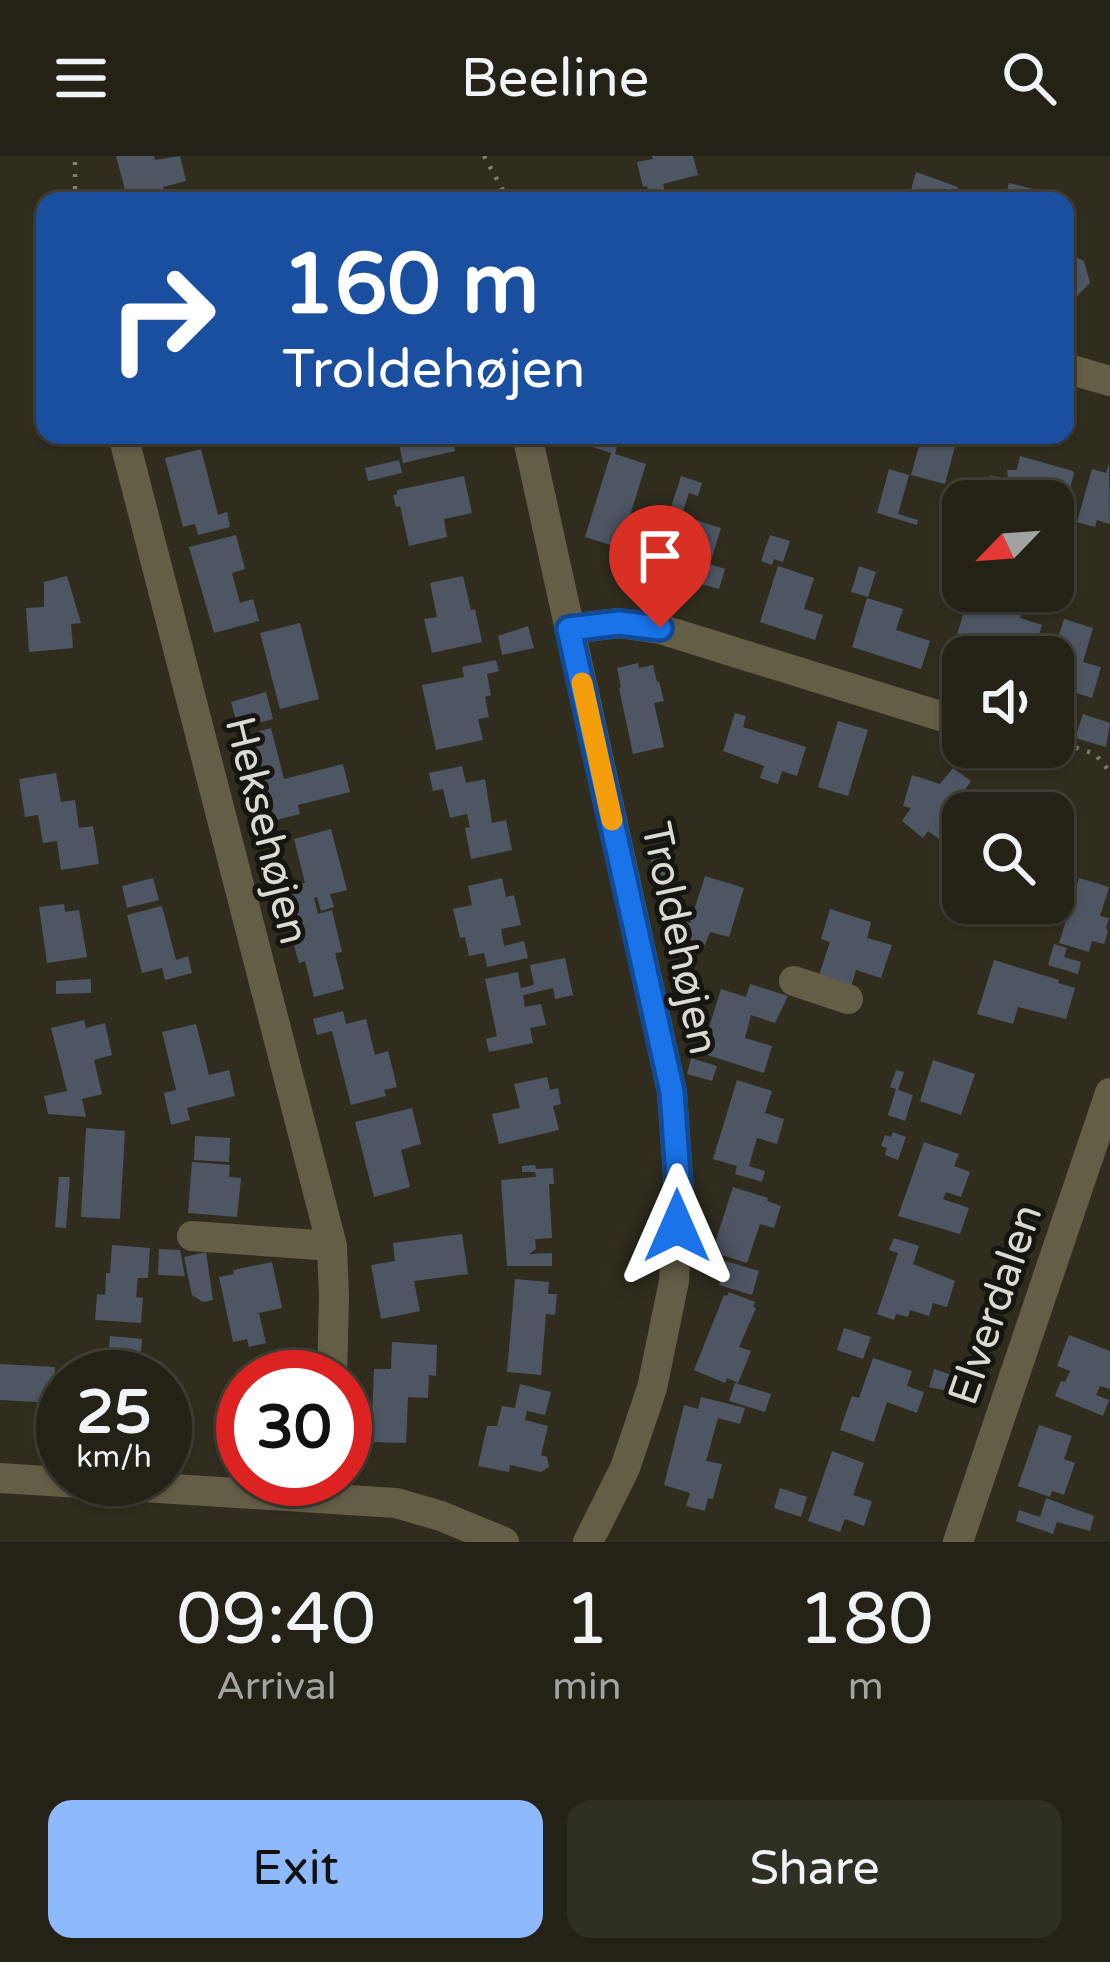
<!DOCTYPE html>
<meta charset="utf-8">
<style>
:root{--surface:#242217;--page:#302f24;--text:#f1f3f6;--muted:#a3a4a1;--line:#413f36;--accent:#8eb9fd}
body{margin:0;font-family:"Varela Round",sans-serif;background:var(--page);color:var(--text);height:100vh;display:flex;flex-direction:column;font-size:45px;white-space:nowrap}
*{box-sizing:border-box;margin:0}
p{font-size:39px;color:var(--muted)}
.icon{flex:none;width:66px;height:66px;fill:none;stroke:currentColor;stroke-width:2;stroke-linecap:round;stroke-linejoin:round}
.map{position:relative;height:1386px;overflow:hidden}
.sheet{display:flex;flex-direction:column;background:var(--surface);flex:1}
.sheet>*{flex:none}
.banner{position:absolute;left:36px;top:36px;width:1038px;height:252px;border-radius:24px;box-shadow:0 3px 9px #0004,0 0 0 3px var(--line);background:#1a4fa0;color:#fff;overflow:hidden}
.needle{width:78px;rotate:245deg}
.buttons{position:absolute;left:942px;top:324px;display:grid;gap:24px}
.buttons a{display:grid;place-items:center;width:132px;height:132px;border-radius:24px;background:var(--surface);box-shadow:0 3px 9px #0004,0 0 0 3px var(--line);font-size:60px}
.speed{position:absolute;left:36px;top:1194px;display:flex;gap:24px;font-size:60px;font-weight:700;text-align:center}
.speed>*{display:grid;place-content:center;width:156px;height:156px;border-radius:50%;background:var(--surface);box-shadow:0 3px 9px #0004,0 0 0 3px var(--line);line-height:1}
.speed small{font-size:30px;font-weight:400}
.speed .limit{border:18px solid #d22;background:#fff;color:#111}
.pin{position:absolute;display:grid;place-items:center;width:102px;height:102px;color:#fff;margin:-123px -51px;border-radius:50% 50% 50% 0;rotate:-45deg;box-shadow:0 0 12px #0007}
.pin .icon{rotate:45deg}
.me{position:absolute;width:132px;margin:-66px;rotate:0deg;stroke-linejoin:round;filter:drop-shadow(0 0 9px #0008)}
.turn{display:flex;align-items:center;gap:42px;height:252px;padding:0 48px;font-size:54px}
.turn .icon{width:156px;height:156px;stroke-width:2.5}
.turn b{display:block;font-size:84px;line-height:102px}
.eta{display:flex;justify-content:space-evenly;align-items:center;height:204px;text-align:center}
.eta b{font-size:72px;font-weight:600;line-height:84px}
.action{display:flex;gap:24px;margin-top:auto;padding:24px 48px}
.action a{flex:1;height:138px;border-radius:24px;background:var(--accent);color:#111;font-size:48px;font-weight:600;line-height:138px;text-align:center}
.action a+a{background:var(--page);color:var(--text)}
header{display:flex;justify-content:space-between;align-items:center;height:156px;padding:0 48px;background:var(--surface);font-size:54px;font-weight:600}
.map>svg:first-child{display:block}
.building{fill:#4e5664}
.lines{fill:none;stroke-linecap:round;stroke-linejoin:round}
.path{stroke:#807d72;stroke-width:4.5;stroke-dasharray:3 9;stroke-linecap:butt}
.minor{stroke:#645e47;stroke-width:30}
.route-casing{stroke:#114b97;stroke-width:30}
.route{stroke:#1a73e8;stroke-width:21}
.slow{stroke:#f59e0b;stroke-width:21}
.labels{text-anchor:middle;stroke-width:10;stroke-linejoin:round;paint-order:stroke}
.street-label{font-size:42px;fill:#dbd9d0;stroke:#17150f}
</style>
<header><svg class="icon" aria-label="menu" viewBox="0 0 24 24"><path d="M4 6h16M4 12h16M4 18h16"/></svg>Beeline<svg class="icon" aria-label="search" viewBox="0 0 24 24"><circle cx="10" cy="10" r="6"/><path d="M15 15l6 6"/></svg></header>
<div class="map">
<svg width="1110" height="1386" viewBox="0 0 1110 1386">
<rect width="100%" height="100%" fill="#302d1f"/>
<path class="building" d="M116,0H154L155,4L180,0L186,25L163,31L166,45H128Z
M652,0H693L698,19L663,28L666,41L650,45L647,30L643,31L637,6L653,3Z
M916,16L958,31L954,45H908Z
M1009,27L1038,34L1035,45H1004Z
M1065,96L1084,105L1090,127L1074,143L1065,141Z
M397,279H451L455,295L403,307Z
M583,279L620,281L615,298L646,308L620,392L585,381L611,297L581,287Z
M922,279H958L945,328L911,319Z
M201,293L218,359L227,356L230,371L198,379L195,368L183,371L165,302Z
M1020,300L1073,315L1074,318L1068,339L1073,340L1060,358L1053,356V345H1013L1009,341L984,340L990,320L1008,322L1007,314H1017Z
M399,304L402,317L368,325L365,312Z
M1109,307L1110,368L1097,364L1095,371L1077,366L1092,313L1106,317Z
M889,313L909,319L898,358L918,364L917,369L877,357Z
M464,320L472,357L444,363L447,381L409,390L400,350L396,351L393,339L397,338V334Z
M681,320L702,327L698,340L689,337L683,355L671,351Z
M684,360L721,372L710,408L725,413L719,433L666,418L668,412L652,407L660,381L676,386Z
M236,379L245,413L232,417L240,447L253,443L259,465L214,477L189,391Z
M770,379L790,385L783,406L774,403L772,409L761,405Z
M778,410L814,422L804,453L823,459L815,484L760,466Z
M859,410L876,416L868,441L851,436Z
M67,420L81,467L71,468L73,492L29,496L26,452L44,451V426Z
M463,420L471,454L475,453L482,486L432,497L424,463L437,461L430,427Z
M959,427L963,428V435H984L1008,442L1006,448L1023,453L1020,462L1042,469L1032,501H1004L955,486L965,452L952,449Z
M867,442L903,453L896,474L930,485L921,513L852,491Z
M1064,463L1093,472L1083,506L1101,511L1092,542L1073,536L1071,543L1053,537L1052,501Z
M300,467L319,543L280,553L260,477Z
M528,470L534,492L502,499L498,480Z
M496,504L499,515L487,518L491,539L485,541L489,561L478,563L483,584L436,594L422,529L464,521L462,511Z
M638,507L639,512L653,509L657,526L659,525L664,545L654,547L664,591L633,598L619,532L621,531L617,512Z
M266,536L273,563L238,572L231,546Z
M735,557L746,560L743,571L806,591L797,620L782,615L778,628L760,622L764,610L723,595Z
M1083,558L1110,567L1106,591L1075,582Z
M838,565L868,574L848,640L818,631Z
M271,572L284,623L343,608L350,636L298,649L300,658L269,666L266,656L258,658L238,581Z
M462,610L466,627L485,623L492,667L506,664L512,694L471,703L465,672L470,671L467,658L450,662L443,633L433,635L429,617Z
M953,612L971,625L964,635L977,639L972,657H963V668L958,666L943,686L928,675L923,682L902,665L911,652L903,650L912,619L940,628Z
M56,617L61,646L75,644L79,672L93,670L99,708L61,714L57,685L43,687L38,659L25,661L19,623Z
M1017,636L1046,645L1042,657H1011Z
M331,673L347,734L330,738L334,751L321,755L317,741L314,742L318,758L332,754L342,796L335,797L344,833L314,841L305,805L299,807L278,734L305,727L294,683Z
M649,698L674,703L676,710L665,712L669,730L657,733Z
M705,720L744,732L729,781L710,776L705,789L675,779L680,764L690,767Z
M153,722L159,744L127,752L122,730Z
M502,722L506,741L514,739L521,769L501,773L504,790L524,785L528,802L487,811L484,797L469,800L465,781L460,782L453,753L472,749L468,730Z
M1079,722L1109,731L1100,760L1109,762L1106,772L1108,776L1104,788L1092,785L1089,796L1059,787Z
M64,748L65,756L79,754L87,801L47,807L39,751Z
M162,750L176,804L188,800L192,817L165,824L162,812L142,817L127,759Z
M830,753L871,766L867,782L892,789L881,822L856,814L849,838L816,828L830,786L821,783Z
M1054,788L1067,792L1064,801L1081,806L1078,818L1048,809Z
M565,802L573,839L555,843L553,832L523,839L525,851L541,848L546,869L530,872L533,887L489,896L486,883L497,880L485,823L518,816L521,832L534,829L530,809Z
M994,804L1059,824L1058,827L1075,832L1066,863L1018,851L1013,868L977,858Z
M91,823V837L56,838V825Z
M750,828L788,840L775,867L751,859L745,882L772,890L764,917L701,897L721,833L746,841Z
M343,855L346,868L366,863L375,899L388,895L397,931L384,934L386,940L351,949L332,875L317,879L313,863Z
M84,864L86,872L105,867L112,899L94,904L102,938L82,943L86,961L48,958L44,940L67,935L51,872Z
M196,868L209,919L229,914L235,940L187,952L190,964L171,969L164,937L176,934L162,876Z
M691,902L717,910L712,925L687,918Z
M933,904L975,918L961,959L920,945Z
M896,914L904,916L898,934L913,939L905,965L888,959L896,933L890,931Z
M547,921L550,934L558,932L561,948L553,950L559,974L499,988L492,958L520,952L514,928Z
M737,924L772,935L765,957L784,963L777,988L757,982L749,1010L765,1015L762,1026L735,1018L737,1010L713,1003Z
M412,952L421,988L401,994L410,1031L374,1041L355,966Z
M86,972L125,975L120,1063L81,1061Z
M893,976L906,981L898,1004L885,999L887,992L881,990L885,979L891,981Z
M195,980L230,982L229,1006L194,1004Z
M924,986L959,998L954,1010L970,1016L961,1041L946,1036L943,1043L969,1052L960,1078L898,1060Z
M192,1006L230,1009L229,1021L241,1022L237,1061L188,1057Z
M535,1009L536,1013L553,1012L554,1028H549L552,1082L535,1083L536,1093L529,1098L552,1097V1110H507L501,1024L536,1021L535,1016H522V1010Z
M59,1021H70L66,1072L55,1071Z
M733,1031L768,1042L767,1045L781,1050L774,1072L760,1068L747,1107L712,1096Z
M462,1078L468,1118L414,1125L420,1155L381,1163L371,1109L395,1105L393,1087Z
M894,1082L919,1090L913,1108L955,1125L947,1151L933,1147L929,1160L910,1154L908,1161L896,1158L894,1164L877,1158L898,1097L889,1094Z
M112,1089L150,1092L148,1122H138L136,1141L143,1142L141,1167L95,1164L97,1138L105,1139L106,1117H110Z
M159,1093L180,1094L185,1120L158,1119Z
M206,1096L213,1144L203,1146L192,1139L184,1101Z
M726,1105L759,1115L752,1139L719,1129Z
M272,1106L282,1152L259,1157L266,1187L249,1191L247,1183L233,1186L219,1121L234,1118L233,1114Z
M515,1123L549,1126L548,1138H557L555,1159L546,1158L541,1219L507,1216Z
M729,1136L755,1146L753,1151L756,1152L739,1191L751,1195L738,1227L727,1222L725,1227L694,1214L724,1139L727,1140Z
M844,1172L871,1181L863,1203L837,1194Z
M1069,1179L1110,1195V1233L1100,1230L1096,1239L1109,1244L1103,1260L1055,1240L1061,1225L1065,1226L1070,1215L1057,1210Z
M110,1180L142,1183L140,1206L118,1204V1210L145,1212L144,1221H92L93,1205L108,1207Z
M392,1186L437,1189L436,1220L429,1219L428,1242L408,1241L406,1287L371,1286L374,1213H391Z
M873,1202L912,1215L907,1230L924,1236L917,1257L887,1246L874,1286L840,1274L852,1240L859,1242Z
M0,1208L55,1211L53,1247L0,1244Z
M934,1213L955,1220L949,1235L929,1231Z
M735,1227L771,1238L765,1256L729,1245Z
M520,1228L551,1236L545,1259L527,1255L525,1264L548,1270L541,1299L547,1301L549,1311L541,1316L510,1309L509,1316L478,1310L487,1270H497L502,1250L515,1252Z
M701,1241L745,1252L740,1268L718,1262L706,1305L722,1308L713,1343L708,1342L705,1355L686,1350L690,1337L664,1329L684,1249L698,1253Z
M1039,1269L1072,1280L1064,1303L1075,1307L1064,1339L1052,1335L1050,1341L1018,1330Z
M832,1295L864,1307L853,1339L872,1345L864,1370L845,1363L840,1376L808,1365Z
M780,1332L807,1341L801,1361L774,1352Z
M1046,1342L1094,1360L1090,1375L1057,1366L1053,1378L1016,1365L1019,1354L1040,1361Z"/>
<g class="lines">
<path class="path" d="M484,0L509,45
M75,45V0
M1053,584L1095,598L1110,616"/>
<path class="minor" d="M1065,212L1110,225
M123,279L332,1090L334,1141L332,1221
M527,279L672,936L679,1035L674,1125L652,1232L625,1312L588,1386
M569,473L619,467L660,473L963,567
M794,825L848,843
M192,1080L332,1090
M0,1322L396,1347L441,1360L504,1386
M958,1386L1110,937"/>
</g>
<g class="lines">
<g class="route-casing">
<path id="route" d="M660,472L619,467L569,473L672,936L679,1035L677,1070"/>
</g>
<use href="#route" class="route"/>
<path class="slow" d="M582,527L612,664"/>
</g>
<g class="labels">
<g class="street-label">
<text transform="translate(268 674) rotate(76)" y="15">Heksehøjen</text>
<text transform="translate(681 782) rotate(78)" y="15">Troldehøjen</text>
<text transform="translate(994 1148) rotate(-71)" y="15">Elverdalen</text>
</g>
</g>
</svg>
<div class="buttons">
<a><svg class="needle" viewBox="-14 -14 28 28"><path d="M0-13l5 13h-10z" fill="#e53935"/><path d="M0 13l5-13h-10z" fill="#a3a4a1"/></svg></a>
<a><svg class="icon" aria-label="sound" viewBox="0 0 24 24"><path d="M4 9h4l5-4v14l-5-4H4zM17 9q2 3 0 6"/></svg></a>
<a><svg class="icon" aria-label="search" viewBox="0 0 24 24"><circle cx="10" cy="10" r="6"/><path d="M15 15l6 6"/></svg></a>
</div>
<div class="speed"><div>25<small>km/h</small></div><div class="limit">30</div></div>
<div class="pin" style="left:660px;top:472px;background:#d93025"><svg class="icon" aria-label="arrive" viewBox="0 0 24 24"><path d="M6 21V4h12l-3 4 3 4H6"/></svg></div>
<svg class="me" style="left:677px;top:1070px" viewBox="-20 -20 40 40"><path d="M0-17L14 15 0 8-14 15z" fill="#1a73e8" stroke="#fff" stroke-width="4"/></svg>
<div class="banner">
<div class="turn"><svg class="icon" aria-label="right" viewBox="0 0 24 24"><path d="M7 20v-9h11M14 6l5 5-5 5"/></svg><div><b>160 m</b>Troldehøjen</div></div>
</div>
</div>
<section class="sheet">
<div class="eta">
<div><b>09:40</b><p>Arrival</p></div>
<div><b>1</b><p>min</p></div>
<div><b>180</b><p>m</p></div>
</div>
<div class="action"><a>Exit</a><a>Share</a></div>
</section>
